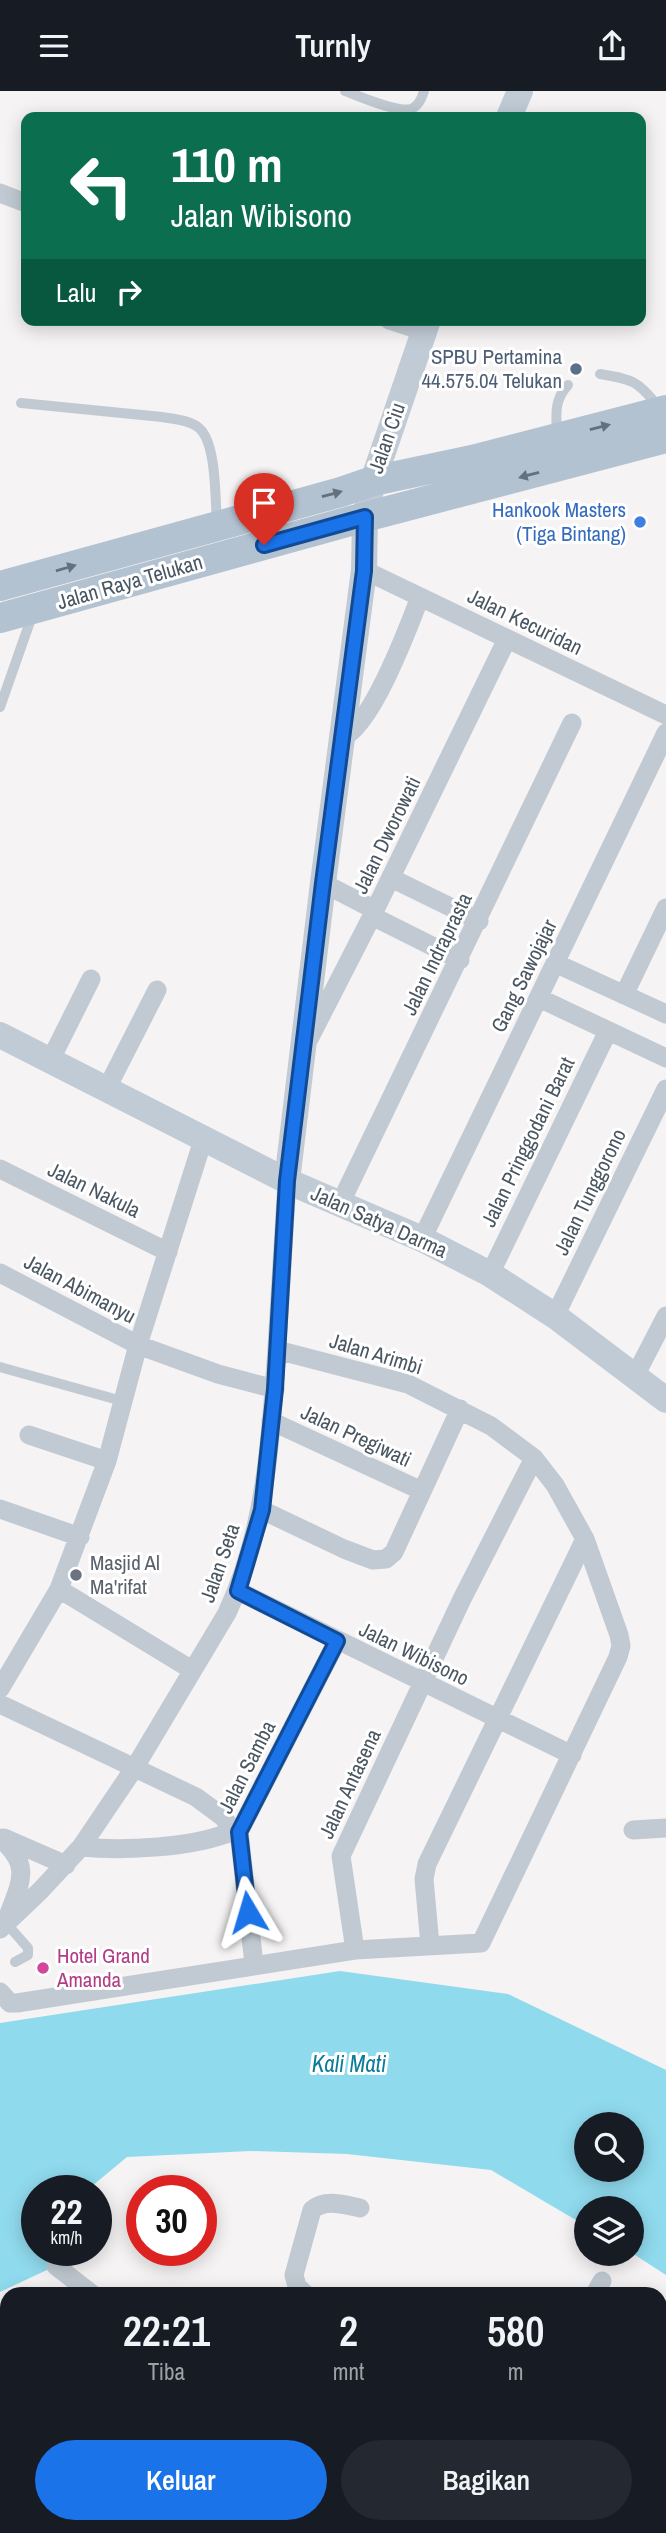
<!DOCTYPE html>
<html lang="id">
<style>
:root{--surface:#171b24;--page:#242831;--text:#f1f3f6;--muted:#9ea1a6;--accent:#1a73e8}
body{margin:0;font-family:"Archivo Narrow",sans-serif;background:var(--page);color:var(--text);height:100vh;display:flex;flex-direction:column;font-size:26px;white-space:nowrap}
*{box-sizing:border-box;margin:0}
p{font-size:23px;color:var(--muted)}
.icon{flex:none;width:38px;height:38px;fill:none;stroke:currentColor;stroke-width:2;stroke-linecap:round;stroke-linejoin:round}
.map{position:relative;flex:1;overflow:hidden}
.details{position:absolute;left:0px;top:2196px;width:667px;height:247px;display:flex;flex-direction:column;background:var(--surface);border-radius:21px 21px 0 0;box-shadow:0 4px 18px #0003}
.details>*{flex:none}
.top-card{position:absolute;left:21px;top:21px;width:625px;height:214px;border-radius:14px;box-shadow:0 4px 18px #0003;background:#0b6e4f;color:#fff;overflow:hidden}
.tools{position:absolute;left:574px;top:2021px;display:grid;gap:14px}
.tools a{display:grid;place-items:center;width:70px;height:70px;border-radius:50%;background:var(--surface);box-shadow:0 4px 18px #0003;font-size:35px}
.speed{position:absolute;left:21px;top:2084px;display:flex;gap:14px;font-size:35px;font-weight:700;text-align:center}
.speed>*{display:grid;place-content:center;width:91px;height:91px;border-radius:50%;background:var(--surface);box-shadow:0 4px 18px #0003;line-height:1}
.speed small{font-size:18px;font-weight:400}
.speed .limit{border:10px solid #d22;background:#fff;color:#111}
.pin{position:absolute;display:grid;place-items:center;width:60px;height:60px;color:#fff;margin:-72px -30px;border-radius:50% 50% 50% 0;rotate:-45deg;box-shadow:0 0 7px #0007}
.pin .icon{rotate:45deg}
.me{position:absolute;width:77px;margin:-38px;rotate:353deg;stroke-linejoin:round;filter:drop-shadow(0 0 5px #0008)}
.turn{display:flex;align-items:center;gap:24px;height:147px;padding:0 35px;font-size:32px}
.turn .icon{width:91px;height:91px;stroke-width:2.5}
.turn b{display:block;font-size:49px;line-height:60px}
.then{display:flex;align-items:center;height:66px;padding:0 35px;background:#0003;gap:14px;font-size:26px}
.eta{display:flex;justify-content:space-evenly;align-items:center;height:119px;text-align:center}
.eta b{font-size:42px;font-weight:600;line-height:49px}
.action{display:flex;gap:14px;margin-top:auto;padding:14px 35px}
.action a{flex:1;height:80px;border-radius:42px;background:var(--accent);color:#fff;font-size:28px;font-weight:600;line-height:80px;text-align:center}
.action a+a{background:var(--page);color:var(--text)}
header{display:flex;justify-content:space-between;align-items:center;height:91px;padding:0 35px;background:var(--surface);font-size:32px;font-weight:600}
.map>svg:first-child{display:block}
.water{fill:#90daee;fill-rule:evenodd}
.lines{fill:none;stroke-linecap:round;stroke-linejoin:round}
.lane{stroke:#c1cad2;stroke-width:10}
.street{stroke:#c1cad2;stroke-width:19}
.secondary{stroke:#c1cbd6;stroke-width:26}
.primary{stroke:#b3c2d1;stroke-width:30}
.oneway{fill:#64717d}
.route-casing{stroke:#114b97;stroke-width:18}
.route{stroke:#1a73e8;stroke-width:12}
.service-dot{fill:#5c6f8a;stroke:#fff;stroke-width:2.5}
.shop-dot{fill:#3f7fe0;stroke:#fff;stroke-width:2.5}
.worship-dot{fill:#6b7280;stroke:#fff;stroke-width:2.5}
.hotel-dot{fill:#d1479c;stroke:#fff;stroke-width:2.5}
.labels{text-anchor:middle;stroke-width:6;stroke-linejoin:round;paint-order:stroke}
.service-label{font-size:21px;fill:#4e5e75;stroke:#fff;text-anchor:end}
.street-label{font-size:21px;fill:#4a5661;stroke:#fff}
.shop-label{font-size:21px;fill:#366cbe;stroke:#fff;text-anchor:end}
.worship-label{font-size:21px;fill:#5b616d;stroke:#fff;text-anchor:start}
.hotel-label{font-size:21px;fill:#b23c85;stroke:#fff;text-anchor:start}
.water-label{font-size:23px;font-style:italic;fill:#0c7c9b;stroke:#fff}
</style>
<header><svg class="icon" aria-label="menu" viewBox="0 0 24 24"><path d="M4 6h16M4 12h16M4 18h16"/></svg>Turnly<svg class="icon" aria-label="share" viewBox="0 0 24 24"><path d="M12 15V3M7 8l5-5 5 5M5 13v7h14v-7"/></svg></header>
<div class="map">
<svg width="666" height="2442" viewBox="0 0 666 2442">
<rect width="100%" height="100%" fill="#f5f3f3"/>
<path class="water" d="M340,1880L508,1903L666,1979V2184L632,2162V2118H586V2135L491,2079L347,2063L250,2060L127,2066L86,2100H37V2160H58L49,2178L0,2201V1932ZM586,2034H632V2079H586Z"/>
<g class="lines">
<path class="lane" d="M345,0C359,5 397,22 411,18C419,15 422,7 424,0
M600,283C634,289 636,289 658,315
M21,312L162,326C174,328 190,329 199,337C217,352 215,410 217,433
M557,342C556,323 554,309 568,294
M0,616L32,525
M0,1276L122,1310
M6,1832L28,1857V1864L15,1871"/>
<path class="street" d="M0,102L26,112
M389,229L423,240
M364,479L666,624
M342,646C370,639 409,535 420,506
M391,787L479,830
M323,792L375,819
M372,825L460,869
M555,872L666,923
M624,904L666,817
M539,907L666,967
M309,948L372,825L507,548
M50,970L91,888
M106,999L157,899
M0,1078L168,1161
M340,1113L572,632
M422,1148L666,642
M0,1182L138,1254L218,1283L275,1298
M490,1183L608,940
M555,1225L666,998
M634,1287L666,1225
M271,1330L422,1400
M29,1344L107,1370
M0,1418L80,1446
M262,1419L344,1458L373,1469L386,1468L394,1461L460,1318
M238,1500L572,1664
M192,1579L59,1498L107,1370L138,1254L203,1049
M0,1598L59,1498
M0,1613L196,1706L223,1726L233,1740L239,1741
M633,1739L666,1737
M0,1747C33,1775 20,1792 7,1828
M4,1747L66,1774
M81,1756C124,1760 194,1757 233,1740
M0,1838L40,1800L81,1756L135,1676L227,1522C266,1438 271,1347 277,1256C280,1201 284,1145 287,1090
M430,1854L424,1788L427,1773L585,1448
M355,1859L341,1765L462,1508L534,1367
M254,1873L239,1741L337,1550
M0,1901L10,1912H17L355,1859L481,1852L618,1566L621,1555L619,1544L585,1448L555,1394L534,1367L491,1335L408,1293L277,1259
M56,2175L92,2203
M305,2203L297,2195L294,2184L312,2119C326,2107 344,2114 360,2117
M595,2203L602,2190
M0,2384L7,2387
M496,2436L507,2442
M32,2442L35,2436
M195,2442L198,2436
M335,2442L338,2436
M476,2442L480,2436"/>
<path class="secondary" d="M509,26L520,0
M0,944L287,1090L422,1148L490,1183L555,1225L666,1309
M287,1090L323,792L364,479L365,426L373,390L428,229"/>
<path class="primary" d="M0,495L341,401L373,390L472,369L666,319
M0,527L365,426L666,347"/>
</g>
<defs><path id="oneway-solid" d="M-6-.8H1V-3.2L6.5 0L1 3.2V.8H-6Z" transform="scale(1.75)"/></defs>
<g class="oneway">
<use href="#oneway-solid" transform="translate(600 336) rotate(-14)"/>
<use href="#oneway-solid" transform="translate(529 384) rotate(165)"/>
<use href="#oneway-solid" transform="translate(332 403) rotate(-15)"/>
<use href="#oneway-solid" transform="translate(66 477) rotate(-16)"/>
</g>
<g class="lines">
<g class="route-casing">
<path id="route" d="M248,1821L239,1741L337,1550L238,1500L262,1419L275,1298L287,1090L323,792L364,480L365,426L264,454"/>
</g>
<use href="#route" class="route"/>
</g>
<circle class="service-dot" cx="576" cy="278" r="7"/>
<circle class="shop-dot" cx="640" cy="431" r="7"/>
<circle class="worship-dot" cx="76" cy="1484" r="7"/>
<circle class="hotel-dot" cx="43" cy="1877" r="7"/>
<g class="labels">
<g class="service-label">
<text x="562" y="273">SPBU Pertamina<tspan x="562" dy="24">44.575.04 Telukan</tspan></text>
</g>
<g class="street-label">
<text transform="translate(387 347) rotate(-71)" y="7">Jalan Ciu</text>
<text transform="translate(130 491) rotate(-16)" y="7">Jalan Raya Telukan</text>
<text transform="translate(525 531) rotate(26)" y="7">Jalan Kecuridan</text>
<text transform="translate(387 744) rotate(-64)" y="7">Jalan Dworowati</text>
<text transform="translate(437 863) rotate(-64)" y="7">Jalan Indraprasta</text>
<text transform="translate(524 885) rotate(-64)" y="7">Gang Sawojajar</text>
<text transform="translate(528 1051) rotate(-64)" y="7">Jalan Pringgodani Barat</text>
<text transform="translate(94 1099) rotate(26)" y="7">Jalan Nakula</text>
<text transform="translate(590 1101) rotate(-64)" y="7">Jalan Tunggorono</text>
<text transform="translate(379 1131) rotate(24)" y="7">Jalan Satya Darma</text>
<text transform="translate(80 1198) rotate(28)" y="7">Jalan Abimanyu</text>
<text transform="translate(376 1263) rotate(17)" y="7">Jalan Arimbi</text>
<text transform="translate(356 1345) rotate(25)" y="7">Jalan Pregiwati</text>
<text transform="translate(220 1472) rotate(-71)" y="7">Jalan Seta</text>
<text transform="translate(414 1563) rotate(26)" y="7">Jalan Wibisono</text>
<text transform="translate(247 1676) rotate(-63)" y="7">Jalan Samba</text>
<text transform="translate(350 1693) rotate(-65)" y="7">Jalan Antasena</text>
</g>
<g class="shop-label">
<text x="626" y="426">Hankook Masters<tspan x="626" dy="24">(Tiga Bintang)</tspan></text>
</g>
<g class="worship-label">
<text x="90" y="1479">Masjid Al<tspan x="90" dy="24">Ma'rifat</tspan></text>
</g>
<g class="hotel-label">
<text x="57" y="1872">Hotel Grand<tspan x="57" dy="24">Amanda</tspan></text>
</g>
<g class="water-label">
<text x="349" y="1981">Kali Mati</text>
</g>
</g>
</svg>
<div class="tools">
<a><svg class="icon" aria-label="search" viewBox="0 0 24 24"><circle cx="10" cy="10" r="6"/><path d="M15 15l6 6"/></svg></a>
<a><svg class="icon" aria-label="layers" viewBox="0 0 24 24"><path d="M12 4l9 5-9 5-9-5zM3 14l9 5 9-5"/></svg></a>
</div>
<div class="speed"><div>22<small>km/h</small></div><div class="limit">30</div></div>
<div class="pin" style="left:264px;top:454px;background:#d93025"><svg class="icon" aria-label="arrive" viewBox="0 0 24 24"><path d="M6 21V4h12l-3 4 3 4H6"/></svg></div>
<svg class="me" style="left:248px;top:1821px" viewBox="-20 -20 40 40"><path d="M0-17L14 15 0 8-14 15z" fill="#1a73e8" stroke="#fff" stroke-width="4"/></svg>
<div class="top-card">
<div class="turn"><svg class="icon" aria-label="left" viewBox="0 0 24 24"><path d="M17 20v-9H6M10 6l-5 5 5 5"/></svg><div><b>110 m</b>Jalan Wibisono</div></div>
<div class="then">Lalu<svg class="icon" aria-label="right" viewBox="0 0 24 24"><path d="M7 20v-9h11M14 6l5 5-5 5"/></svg></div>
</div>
<section class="details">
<div class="eta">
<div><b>22:21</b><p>Tiba</p></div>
<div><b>2</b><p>mnt</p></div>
<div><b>580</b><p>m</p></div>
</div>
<div class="action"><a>Keluar</a><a>Bagikan</a></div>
</section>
</div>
